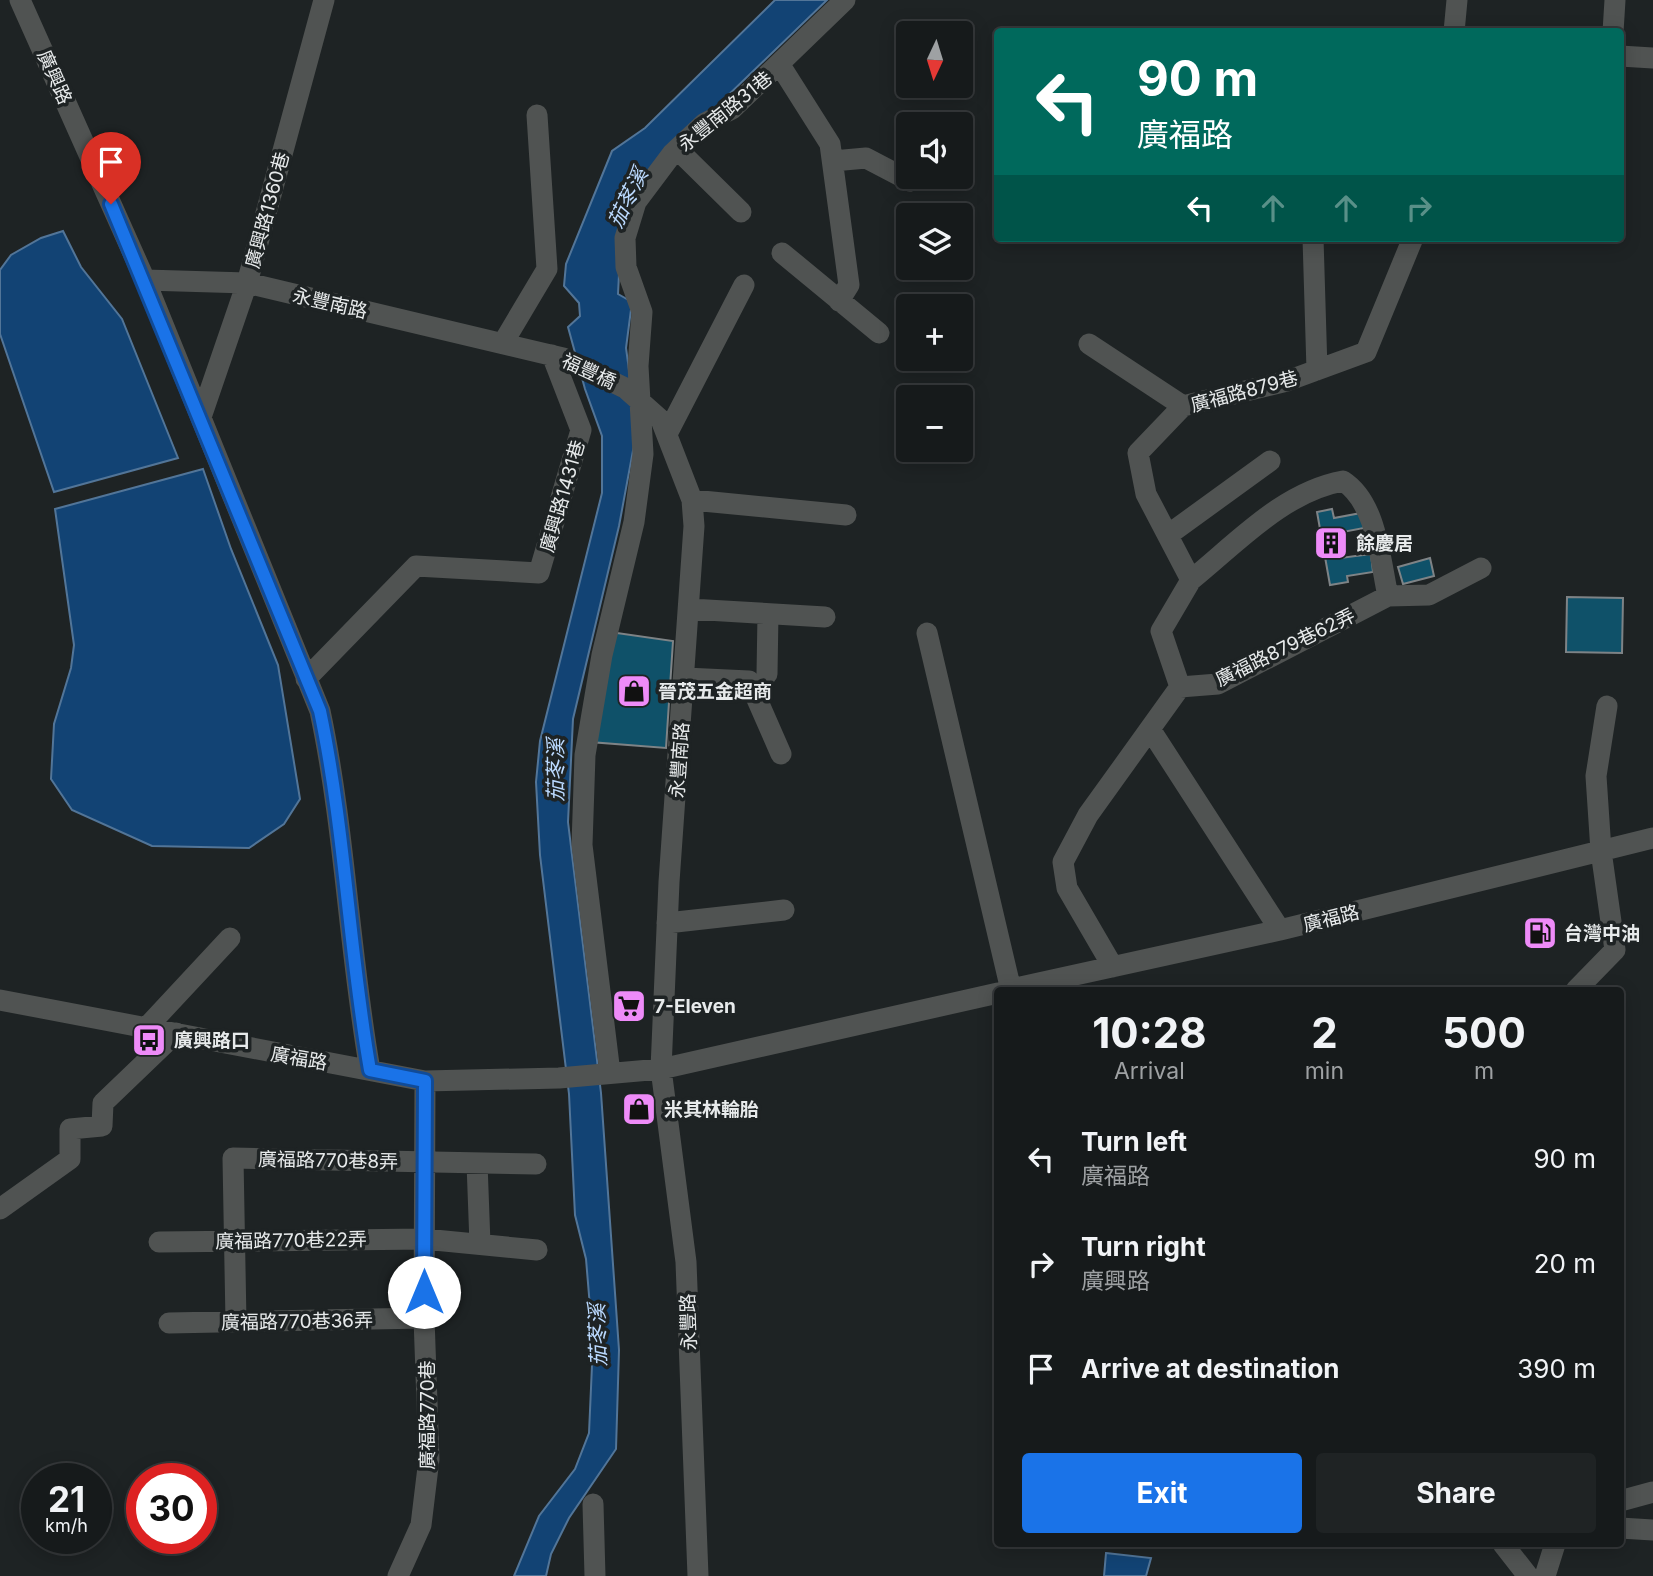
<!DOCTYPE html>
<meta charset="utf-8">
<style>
:root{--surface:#161a1b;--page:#1f2324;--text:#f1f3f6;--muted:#9ea1a3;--line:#35383a;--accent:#1a73e8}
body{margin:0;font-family:Inter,"Noto Sans TC",sans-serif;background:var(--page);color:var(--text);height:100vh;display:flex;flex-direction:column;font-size:26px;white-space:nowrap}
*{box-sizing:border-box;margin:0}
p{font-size:23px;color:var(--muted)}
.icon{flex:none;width:38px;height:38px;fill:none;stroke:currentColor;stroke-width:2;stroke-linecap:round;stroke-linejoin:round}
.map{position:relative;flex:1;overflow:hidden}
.details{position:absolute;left:994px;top:987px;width:630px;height:560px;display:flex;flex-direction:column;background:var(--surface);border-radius:7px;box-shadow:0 4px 18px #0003,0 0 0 2px var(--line)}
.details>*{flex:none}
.banner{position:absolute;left:994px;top:28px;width:630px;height:214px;border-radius:7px;box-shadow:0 4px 18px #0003,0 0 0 2px var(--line);background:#00695c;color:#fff;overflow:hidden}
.needle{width:46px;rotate:184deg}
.controls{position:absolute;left:896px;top:21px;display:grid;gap:14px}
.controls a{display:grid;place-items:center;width:77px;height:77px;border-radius:7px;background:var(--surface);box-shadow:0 4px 18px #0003,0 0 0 2px var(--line);font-size:35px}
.speed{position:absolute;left:21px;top:1463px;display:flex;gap:14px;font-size:35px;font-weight:700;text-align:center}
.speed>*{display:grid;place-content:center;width:91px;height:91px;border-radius:50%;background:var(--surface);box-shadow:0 4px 18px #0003,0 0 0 2px var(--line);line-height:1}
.speed small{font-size:18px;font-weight:400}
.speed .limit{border:10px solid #d22;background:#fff;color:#111}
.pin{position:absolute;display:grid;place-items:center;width:60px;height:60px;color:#fff;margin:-72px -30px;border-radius:50% 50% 50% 0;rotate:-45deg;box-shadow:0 0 7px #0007}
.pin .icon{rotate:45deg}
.me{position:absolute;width:77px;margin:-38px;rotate:0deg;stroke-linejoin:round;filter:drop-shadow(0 0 5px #0008)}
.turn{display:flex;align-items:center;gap:24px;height:147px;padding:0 28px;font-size:32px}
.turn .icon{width:91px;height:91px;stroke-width:2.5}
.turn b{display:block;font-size:49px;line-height:60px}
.lanes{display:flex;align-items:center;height:66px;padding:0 28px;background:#0003;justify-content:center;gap:35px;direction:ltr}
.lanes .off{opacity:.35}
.eta{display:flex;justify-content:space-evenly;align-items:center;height:119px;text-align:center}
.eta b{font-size:42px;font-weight:700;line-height:49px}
.button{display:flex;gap:14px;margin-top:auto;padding:14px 28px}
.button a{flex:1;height:80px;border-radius:7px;background:var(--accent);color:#fff;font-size:28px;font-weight:700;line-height:80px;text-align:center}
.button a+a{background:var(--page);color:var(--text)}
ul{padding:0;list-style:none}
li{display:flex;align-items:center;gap:21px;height:105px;padding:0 28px}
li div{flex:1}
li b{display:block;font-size:26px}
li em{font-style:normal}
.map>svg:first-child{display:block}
.water{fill:#124374;stroke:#527598;stroke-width:2}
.building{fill:#0f5169;stroke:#7e8386;stroke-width:2}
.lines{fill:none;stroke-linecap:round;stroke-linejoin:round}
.minor{stroke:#505352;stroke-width:21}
.route-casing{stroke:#114b97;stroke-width:18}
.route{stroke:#1a73e8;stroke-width:12}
.labels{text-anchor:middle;stroke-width:7;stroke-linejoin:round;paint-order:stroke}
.street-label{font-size:19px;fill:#e7eaeb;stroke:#1e2324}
.poi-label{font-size:19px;font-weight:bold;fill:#e7eaeb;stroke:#1e2324;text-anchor:start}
.water-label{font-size:21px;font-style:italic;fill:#bbdaff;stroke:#1e2324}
</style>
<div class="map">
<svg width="1653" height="1576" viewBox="0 0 1653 1576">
<rect width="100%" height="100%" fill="#1e2324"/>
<path class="water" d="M775,0H827L670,151L620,255L618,294L632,302L626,348L637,429L619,526L573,719L568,822L601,1093L619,1350L616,1449L569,1518L551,1554L546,1576H514L539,1516L575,1469L589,1433L593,1343L586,1259L575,1215L569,1094L540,855L536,782L540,741L602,493V436L585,389L568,327L580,316L579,303L564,286L566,264L612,151L645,128Z
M63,231L81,267L122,319L178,458L54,492L0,334V270L11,255L41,238Z
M203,469L231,549L278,665L300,799L284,824L249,848L152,846L72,810L51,779L54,724L71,668L74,645L55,509Z
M1106,1553L1151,1558L1146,1576H1104Z"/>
<path class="building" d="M1332,509L1334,518L1361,513L1364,528L1337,533L1341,558L1371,554L1373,572L1347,576L1348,582L1330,585L1317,512Z
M1430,558L1434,576L1403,584L1398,567Z
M1567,597L1623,598L1622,653L1566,652Z
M610,632L673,641L666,748L590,742Z"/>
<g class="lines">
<path class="minor" d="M20,0L145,280L320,711C345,829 349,951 370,1070
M1454,32L1457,0
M1613,32L1615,0
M1620,56L1653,58
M780,65L830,144L849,285L839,301
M677,149L741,212
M833,161L866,158L910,181
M1313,238L1317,370
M782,253L879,333
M145,280L247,283L563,358L625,388L661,420L692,500L694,526L669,882L661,1069L686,1262L698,1576
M503,343L547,269L537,115
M1089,344L1183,406
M201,417L247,283L324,0
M667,434L744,285
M692,500L846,515
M1168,535L1270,461
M1191,580C1238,542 1283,492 1343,481C1377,503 1380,560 1388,596
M690,609L825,617
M927,633L1011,990
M767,674L768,614
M685,678L749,681L781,754
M306,679L416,566L539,573L581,430L552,355
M1180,687L1218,684L1388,596L1429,595L1481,568
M1150,729L1280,930
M667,923L784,910
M1113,967L1067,888L1063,862L1088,815L1180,687L1161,631L1191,580L1146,494L1138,453L1183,406L1287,381L1366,352L1413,238
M1007,990L1280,930L1653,838
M1576,990L1615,950L1601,851L1596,776L1607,706
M0,1000L425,1081L559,1078L661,1069L998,993
M148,1026L230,938
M610,1073L582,845L585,755L602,655L634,522L643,454L638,366L642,312L626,267L625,238L636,202L672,154L705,123L732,109L845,0
M477,1163L480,1244
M0,1209L70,1159V1129L102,1126L103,1103L176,1033
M159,1242L424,1239L537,1250
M236,1322L233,1158L536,1164
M169,1323L424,1318
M1620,1501L1653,1492
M593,1504L595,1576
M1620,1528L1653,1530
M1503,1544L1528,1576
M398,1576L421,1525L429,1459L424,1318L425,1081
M1545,1576L1555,1544"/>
</g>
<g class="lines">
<g class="route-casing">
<path id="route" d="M111,204L320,711C345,829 349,951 370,1070L425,1081L424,1292"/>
</g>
<use href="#route" class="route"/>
</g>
<defs>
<g id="building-square" transform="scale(1.75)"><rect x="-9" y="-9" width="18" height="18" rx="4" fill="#ee8bf8" stroke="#1e2324"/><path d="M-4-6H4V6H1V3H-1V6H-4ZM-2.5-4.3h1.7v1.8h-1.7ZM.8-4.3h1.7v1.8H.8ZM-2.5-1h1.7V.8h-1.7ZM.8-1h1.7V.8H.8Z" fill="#111"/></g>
<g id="shop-square" transform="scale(1.75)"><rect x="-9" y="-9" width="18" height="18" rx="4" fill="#ee8bf8" stroke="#1e2324"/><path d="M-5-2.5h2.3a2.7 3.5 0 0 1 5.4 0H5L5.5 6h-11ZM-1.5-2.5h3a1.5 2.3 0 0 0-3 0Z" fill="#111"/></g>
<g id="fuel-square" transform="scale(1.75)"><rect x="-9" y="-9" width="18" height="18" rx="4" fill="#ee8bf8" stroke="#1e2324"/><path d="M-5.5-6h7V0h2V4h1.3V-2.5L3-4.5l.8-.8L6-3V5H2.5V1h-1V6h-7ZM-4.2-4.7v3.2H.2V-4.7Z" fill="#111"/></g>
<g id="supermarket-square" transform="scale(1.75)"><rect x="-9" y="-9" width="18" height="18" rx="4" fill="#ee8bf8" stroke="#1e2324"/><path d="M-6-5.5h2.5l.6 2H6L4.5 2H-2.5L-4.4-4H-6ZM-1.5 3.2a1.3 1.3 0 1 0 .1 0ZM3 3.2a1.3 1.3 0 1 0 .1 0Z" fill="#111"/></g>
<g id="bus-square" transform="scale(1.75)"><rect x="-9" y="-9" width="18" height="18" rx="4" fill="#ee8bf8" stroke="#1e2324"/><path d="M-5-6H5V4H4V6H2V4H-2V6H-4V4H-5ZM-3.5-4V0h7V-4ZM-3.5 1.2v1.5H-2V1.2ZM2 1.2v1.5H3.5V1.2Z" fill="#111"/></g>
</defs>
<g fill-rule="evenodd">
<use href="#building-square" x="1331" y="543"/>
<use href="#shop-square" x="634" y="691"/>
<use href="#fuel-square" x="1540" y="933"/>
<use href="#supermarket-square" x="629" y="1006"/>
<use href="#bus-square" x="149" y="1040"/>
<use href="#shop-square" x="639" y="1109"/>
</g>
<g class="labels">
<g class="street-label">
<text transform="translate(55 77) rotate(66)" y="7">廣興路</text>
<text transform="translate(725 111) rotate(-39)" y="7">永豐南路31巷</text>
<text transform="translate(267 210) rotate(-75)" y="7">廣興路1360巷</text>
<text transform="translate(330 303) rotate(13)" y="7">永豐南路</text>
<text transform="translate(589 371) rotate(25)" y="7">福豐橋</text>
<text transform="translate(1244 391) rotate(-15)" y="7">廣福路879巷</text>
<text transform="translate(562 496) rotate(-74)" y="7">廣興路1431巷</text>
<text transform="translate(1285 647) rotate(-26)" y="7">廣福路879巷62弄</text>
<text transform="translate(679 760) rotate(-86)" y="7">永豐南路</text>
<text transform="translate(1331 918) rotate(-14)" y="7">廣福路</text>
<text transform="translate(299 1058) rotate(10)" y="7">廣福路</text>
<text transform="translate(328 1160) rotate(1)" y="7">廣福路770巷8弄</text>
<text transform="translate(291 1240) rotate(-1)" y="7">廣福路770巷22弄</text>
<text transform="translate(297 1321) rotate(-1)" y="7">廣福路770巷36弄</text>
<text transform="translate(688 1322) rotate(-92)" y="7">永豐路</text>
<text transform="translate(427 1415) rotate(-90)" y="7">廣福路770巷</text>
</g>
<g class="poi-label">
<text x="1356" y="550">餘慶居</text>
<text x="658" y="698">晉茂五金超商</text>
<text x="1564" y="940">台灣中油</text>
<text x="654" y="1013">7-Eleven</text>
<text x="174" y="1047">廣興路口</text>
<text x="664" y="1116">米其林輪胎</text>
</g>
<g class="water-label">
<text transform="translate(628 198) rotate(-64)" y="7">茄苳溪</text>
<text transform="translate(556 770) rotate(-90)" y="7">茄苳溪</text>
<text transform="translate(598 1335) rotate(-92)" y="7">茄苳溪</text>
</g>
</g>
</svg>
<div class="controls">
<a><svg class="needle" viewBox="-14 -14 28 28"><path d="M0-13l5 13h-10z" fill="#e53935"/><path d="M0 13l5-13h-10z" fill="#9ea1a3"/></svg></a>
<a><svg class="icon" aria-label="sound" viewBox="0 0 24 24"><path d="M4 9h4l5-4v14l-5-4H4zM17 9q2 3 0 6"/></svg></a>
<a><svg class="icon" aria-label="layers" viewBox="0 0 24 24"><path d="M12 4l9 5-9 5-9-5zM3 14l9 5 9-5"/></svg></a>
<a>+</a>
<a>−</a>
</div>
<div class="speed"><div>21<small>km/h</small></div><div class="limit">30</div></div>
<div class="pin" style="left:111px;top:204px;background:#d93025"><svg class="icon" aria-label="arrive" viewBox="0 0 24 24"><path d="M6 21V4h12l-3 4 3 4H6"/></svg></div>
<svg class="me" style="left:424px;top:1292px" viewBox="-20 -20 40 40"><circle r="19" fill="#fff"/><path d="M0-13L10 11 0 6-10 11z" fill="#1a73e8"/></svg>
<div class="banner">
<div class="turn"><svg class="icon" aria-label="left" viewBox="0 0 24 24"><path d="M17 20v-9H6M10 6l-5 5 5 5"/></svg><div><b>90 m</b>廣福路</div></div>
<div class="lanes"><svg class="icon" aria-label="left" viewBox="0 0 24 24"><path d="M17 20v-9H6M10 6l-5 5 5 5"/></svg><svg class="icon off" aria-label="ahead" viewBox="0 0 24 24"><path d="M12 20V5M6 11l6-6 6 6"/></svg><svg class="icon off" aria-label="ahead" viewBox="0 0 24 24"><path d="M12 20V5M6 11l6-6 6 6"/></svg><svg class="icon off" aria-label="right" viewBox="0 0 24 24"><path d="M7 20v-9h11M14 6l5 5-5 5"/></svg></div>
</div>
<section class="details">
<div class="eta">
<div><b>10:28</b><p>Arrival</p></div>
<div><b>2</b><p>min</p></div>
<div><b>500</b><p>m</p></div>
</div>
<ul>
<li><svg class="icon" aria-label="left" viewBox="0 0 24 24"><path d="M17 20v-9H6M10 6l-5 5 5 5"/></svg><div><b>Turn left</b><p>廣福路</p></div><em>90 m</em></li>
<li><svg class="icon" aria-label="right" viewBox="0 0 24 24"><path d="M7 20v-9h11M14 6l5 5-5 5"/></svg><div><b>Turn right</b><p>廣興路</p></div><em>20 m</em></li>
<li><svg class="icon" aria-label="arrive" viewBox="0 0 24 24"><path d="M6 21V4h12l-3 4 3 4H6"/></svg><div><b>Arrive at destination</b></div><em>390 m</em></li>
</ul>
<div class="button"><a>Exit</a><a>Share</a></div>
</section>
</div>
